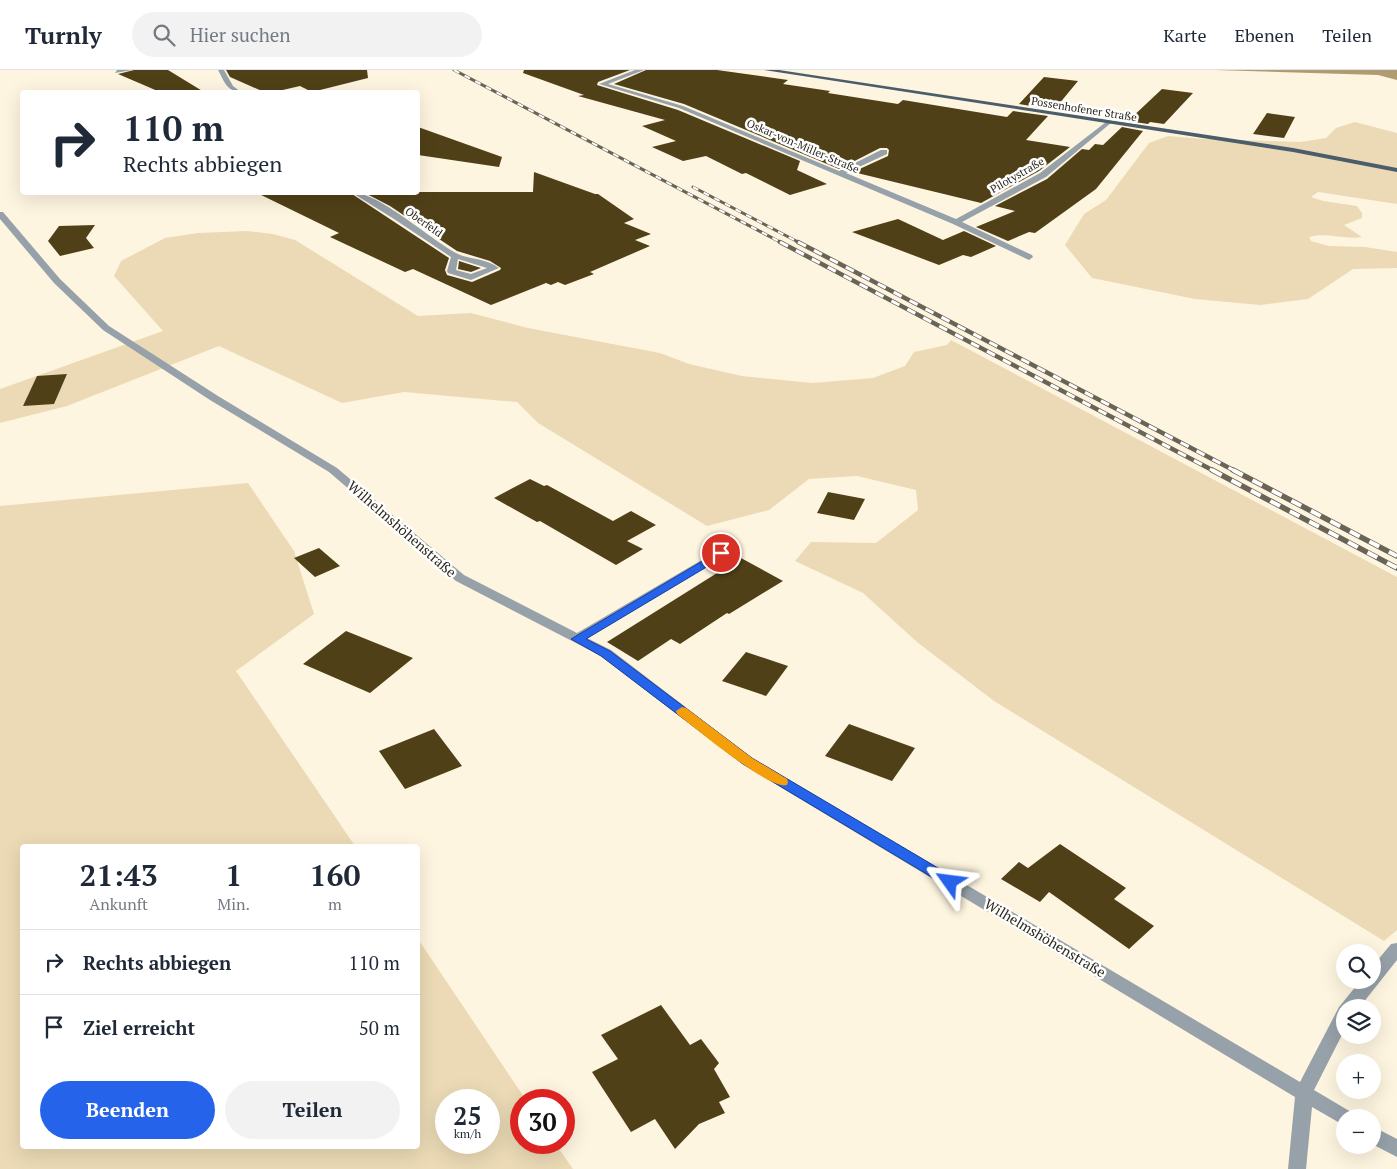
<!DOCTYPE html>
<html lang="de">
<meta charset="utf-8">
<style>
:root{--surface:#fff;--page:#f2f2f3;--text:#1f2937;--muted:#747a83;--line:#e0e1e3;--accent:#2563eb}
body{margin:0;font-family:"PT Serif",serif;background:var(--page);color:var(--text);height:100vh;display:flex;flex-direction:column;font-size:19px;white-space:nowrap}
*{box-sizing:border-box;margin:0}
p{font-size:16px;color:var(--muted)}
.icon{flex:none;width:28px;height:28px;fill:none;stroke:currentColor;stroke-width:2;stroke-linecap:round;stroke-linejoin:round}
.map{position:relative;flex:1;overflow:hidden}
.side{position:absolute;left:20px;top:774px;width:400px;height:305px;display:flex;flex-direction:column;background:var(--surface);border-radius:5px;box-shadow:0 5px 20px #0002}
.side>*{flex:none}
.guide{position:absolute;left:20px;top:20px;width:400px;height:105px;border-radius:5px;box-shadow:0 5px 20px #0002;background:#fff;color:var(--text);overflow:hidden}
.tools{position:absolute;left:1336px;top:874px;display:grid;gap:10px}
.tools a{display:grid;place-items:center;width:45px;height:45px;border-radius:50%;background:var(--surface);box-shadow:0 5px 20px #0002;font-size:25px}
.speed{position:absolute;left:435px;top:1019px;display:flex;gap:10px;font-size:25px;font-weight:700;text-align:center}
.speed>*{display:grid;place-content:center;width:65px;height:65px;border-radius:50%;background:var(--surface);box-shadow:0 5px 20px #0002;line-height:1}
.speed small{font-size:12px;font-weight:400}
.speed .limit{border:8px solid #d22;background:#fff;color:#111}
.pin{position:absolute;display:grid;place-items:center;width:42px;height:42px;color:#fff;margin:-21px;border:2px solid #fff;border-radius:50%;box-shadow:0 1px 5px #0007}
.me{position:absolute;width:55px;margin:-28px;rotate:301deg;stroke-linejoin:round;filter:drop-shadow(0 0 4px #0008)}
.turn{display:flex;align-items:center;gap:18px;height:105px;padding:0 20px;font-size:22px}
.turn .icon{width:65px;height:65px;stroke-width:2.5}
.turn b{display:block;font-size:35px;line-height:42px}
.eta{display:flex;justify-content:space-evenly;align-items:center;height:85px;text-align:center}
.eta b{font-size:30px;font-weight:600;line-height:35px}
.button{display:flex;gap:10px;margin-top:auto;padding:10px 20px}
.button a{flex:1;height:58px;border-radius:30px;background:var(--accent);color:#fff;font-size:20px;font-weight:600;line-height:58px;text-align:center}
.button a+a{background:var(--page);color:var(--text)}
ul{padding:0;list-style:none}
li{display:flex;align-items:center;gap:15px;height:65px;padding:0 20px;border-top:1px solid var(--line)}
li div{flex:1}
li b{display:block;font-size:19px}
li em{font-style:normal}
header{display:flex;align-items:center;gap:30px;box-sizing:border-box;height:70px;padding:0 25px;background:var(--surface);border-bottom:1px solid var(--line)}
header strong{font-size:24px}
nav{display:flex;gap:28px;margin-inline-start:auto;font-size:18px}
.search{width:350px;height:45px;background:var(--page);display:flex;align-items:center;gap:12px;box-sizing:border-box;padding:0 18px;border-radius:28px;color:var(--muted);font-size:19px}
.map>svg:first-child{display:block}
.green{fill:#ebdab5;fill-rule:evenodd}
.water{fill:#af9c72}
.building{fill:#504017}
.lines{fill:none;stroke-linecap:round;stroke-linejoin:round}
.minor{fill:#97a1a9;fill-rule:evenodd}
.major{fill:#4b5c6a;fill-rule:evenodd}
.rail-far2-casing{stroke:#6a6457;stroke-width:3}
.rail-far1-casing{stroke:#6a6457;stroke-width:4.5}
.rail-casing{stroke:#6a6457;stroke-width:5.5}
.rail-far2{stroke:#fff;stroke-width:2;stroke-dasharray:6;stroke-linecap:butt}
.rail-far1{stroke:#fff;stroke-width:3;stroke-dasharray:9;stroke-linecap:butt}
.rail{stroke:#fff;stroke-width:4;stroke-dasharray:11;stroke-linecap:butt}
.route{fill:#2563eb;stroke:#184099}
.slow{fill:#f59e0b}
.labels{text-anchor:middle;stroke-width:5;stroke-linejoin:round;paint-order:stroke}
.far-street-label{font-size:11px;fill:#2c281e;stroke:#fff}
.street-label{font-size:14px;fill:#2c281e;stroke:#fff}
</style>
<header>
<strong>Turnly</strong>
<div class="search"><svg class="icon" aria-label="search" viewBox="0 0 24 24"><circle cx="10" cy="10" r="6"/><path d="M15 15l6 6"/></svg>Hier suchen</div>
<nav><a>Karte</a><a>Ebenen</a><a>Teilen</a></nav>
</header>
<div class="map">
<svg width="1397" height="1099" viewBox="0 0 1397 1099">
<rect width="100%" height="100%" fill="#fef5e0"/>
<path class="green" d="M1355,52L1397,63V134L1318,122L1311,127L1323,131L1357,136L1362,143V148L1344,155L1362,167C1345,170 1325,162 1309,167L1311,171L1329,176L1365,177L1397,182V198L1353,199L1308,229L1260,235L1195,229L1092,208L1065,175L1084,144L1106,130L1149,73L1168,66L1205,69L1300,72L1326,68L1336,58Z
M247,161L273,164L295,170L418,246L471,243L528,258L660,283L689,294L742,306L812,313L873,308L905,296L914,282L947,275L951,270L1397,507V860L1384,871L994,631L917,572L863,523L795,491L811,472L876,473L918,440L916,420L857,406L809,409L769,440L707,456L538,353L517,332L404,322L342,333L219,276L67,336L0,353V319L163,261L114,206L121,191L165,168L198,163Z
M248,413L294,481L314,544L236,601L355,776H22V1076H418V869L526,1030H521V1072L555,1073L573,1099H0V436ZM446,1030H489V1072H446Z"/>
<path class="water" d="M1215,0H1397V10L1378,5Z"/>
<path class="building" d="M134,0H168L204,22H160L118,4Z
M226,0H367L368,8L312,22L300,16L274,22H264L230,7Z
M524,0H630L598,12L597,15L678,40L800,91L797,100L827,114L790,125L746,103L742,104L706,86L683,91L652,77L676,71L642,56L665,50L578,26L584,25L523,3Z
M646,0H717L788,10L783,14L830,21L828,23L898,34L903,30L1007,47L1013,41L1048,46L1026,70L1070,77L1039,101L981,133L853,102L888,86L889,80L887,78H880L839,99L684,34L614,14Z
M1044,7L1078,11L1054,40L1019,34Z
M1162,19L1193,23L1164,54L1150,52L1148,54L1128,51Z
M1267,43L1295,47L1284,68L1253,64Z
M418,57L502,87L499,97L418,85Z
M1122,57L1143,61L1096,119L1035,163L1029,162L1008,171L976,157L1015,141L995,136L1047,109L1082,79L1089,80L1095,74L1103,75Z
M534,102L595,124H598L634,149L624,153L651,164L635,170L650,176L590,202L594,204L565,215L558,212L551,215L546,213L491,235L413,199L405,202L330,167L339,163L255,122H349L449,188L445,200L447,205L472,212L500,200L501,198L490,191L457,181L390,136L363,122H533Z
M898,149L943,170L964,161L996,176L971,187L963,185L939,195L852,162Z
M95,155L86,168L94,178L60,186L48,171L59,156Z
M459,191L481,198L471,202L458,199Z
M67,304L54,334L23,336L37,306Z
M530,409L544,416L547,415L613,451L631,441L656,455L627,471L643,479L616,495L540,451L537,452L494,428Z
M828,422L865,429L854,450L817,443Z
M319,478L340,496L315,507L294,488Z
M741,488L783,511L729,544L727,543L680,574L671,569L638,591L607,572Z
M346,561L413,588L370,623L303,594Z
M746,582L788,596L766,626L722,611Z
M849,654L915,678L892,711L825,686Z
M434,659L462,696L405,719L379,681Z
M1060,774L1126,818L1114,829L1154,856L1129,879L1049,822L1040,832L1001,809L1019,792L1028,798Z
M661,935L690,975L701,969L719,993L714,999L730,1027L719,1032L725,1043L699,1054L675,1079L655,1049L631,1062L592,1002L618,989L601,965Z"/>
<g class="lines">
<path class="minor" d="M117,0H132L115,3Z
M218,0H224L233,16L241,22C227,22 224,11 218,0Z
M635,0H644L608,14L683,36L839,101L881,80H887V84L846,103L956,149L1040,103L1106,52L1111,53L1046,107L962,152L1032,185L1033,187L1029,190L953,154L679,38L599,14Z
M351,122C378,122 430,169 456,183C469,190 487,188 499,198L471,210L448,203L447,201L451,187L394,149ZM458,189L487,198L471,204L456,200Z
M0,142H3L60,209L109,256L218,326L337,398L464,505L577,563L717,481H725L727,483L725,485L587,568L611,580L752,688L1300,1012L1339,937L1361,910H1372V897L1391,874L1397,873V890L1359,938H1345V959L1314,1020L1351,1042L1354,1048H1345V1056L1312,1037L1306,1099H1288L1295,1027L742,694L601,586L456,511L329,402L210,330L103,260L54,213L0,149Z
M1372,1056L1397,1069V1087L1372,1074Z"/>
<path class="major" d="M764,0H779L1293,78L1397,98V102L1293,82Z"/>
<g class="rail-far2-casing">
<path id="rail-far2" d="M454,0L782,173
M693,117L800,173"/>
</g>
<g class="rail-far1-casing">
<path id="rail-far1" d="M780,172L1214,401
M798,172L1235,401"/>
</g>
<g class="rail-casing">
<path id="rail" d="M1212,400L1397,498
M1233,400L1397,486"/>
</g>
<use href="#rail-far2" class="rail-far2"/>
<use href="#rail-far1" class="rail-far1"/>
<use href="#rail" class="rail"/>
</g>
<path class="route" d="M721,480L725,481L726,483L725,486L586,569L610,581L752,688L955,808L957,812L955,815L950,817L945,815L743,694L601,586L571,569Z"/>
<path class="slow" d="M682,637L686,638L752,688L787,709L788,712L787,715C769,720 694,657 677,644L676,641Z"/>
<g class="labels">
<g class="far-street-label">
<text transform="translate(1084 39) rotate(9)" y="4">Possenhofener Straße</text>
<text transform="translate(803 76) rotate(23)" y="4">Oskar-von-Miller-Straße</text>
<text transform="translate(1017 105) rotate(-30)" y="4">Pilotystraße</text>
<text transform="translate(424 152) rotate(35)" y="4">Oberfeld</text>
</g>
<g class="street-label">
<text transform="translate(402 459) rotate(41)" y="5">Wilhelmshöhenstraße</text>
<text transform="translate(1045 868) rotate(31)" y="5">Wilhelmshöhenstraße</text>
</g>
</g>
</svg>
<div class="tools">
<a><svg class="icon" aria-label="search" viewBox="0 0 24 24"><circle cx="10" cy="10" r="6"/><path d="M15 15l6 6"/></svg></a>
<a><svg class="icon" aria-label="layers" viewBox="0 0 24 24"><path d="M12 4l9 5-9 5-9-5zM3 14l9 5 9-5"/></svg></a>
<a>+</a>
<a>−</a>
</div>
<div class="speed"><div>25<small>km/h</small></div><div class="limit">30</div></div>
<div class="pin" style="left:721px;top:483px;background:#d93025"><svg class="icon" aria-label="arrive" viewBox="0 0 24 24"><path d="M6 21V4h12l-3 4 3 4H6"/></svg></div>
<svg class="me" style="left:950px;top:812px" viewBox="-20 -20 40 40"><path d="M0-17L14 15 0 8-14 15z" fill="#2563eb" stroke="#fff" stroke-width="4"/></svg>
<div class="guide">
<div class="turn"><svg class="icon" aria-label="right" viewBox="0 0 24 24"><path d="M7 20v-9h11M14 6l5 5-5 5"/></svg><div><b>110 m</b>Rechts abbiegen</div></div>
</div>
<section class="side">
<div class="eta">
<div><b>21:43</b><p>Ankunft</p></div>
<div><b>1</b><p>Min.</p></div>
<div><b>160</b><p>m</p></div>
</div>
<ul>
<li><svg class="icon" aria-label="right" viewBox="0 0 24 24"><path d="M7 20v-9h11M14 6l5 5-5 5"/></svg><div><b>Rechts abbiegen</b></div><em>110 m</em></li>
<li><svg class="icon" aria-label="arrive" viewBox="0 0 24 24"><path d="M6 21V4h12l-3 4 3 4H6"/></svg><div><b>Ziel erreicht</b></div><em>50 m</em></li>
</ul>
<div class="button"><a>Beenden</a><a>Teilen</a></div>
</section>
</div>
